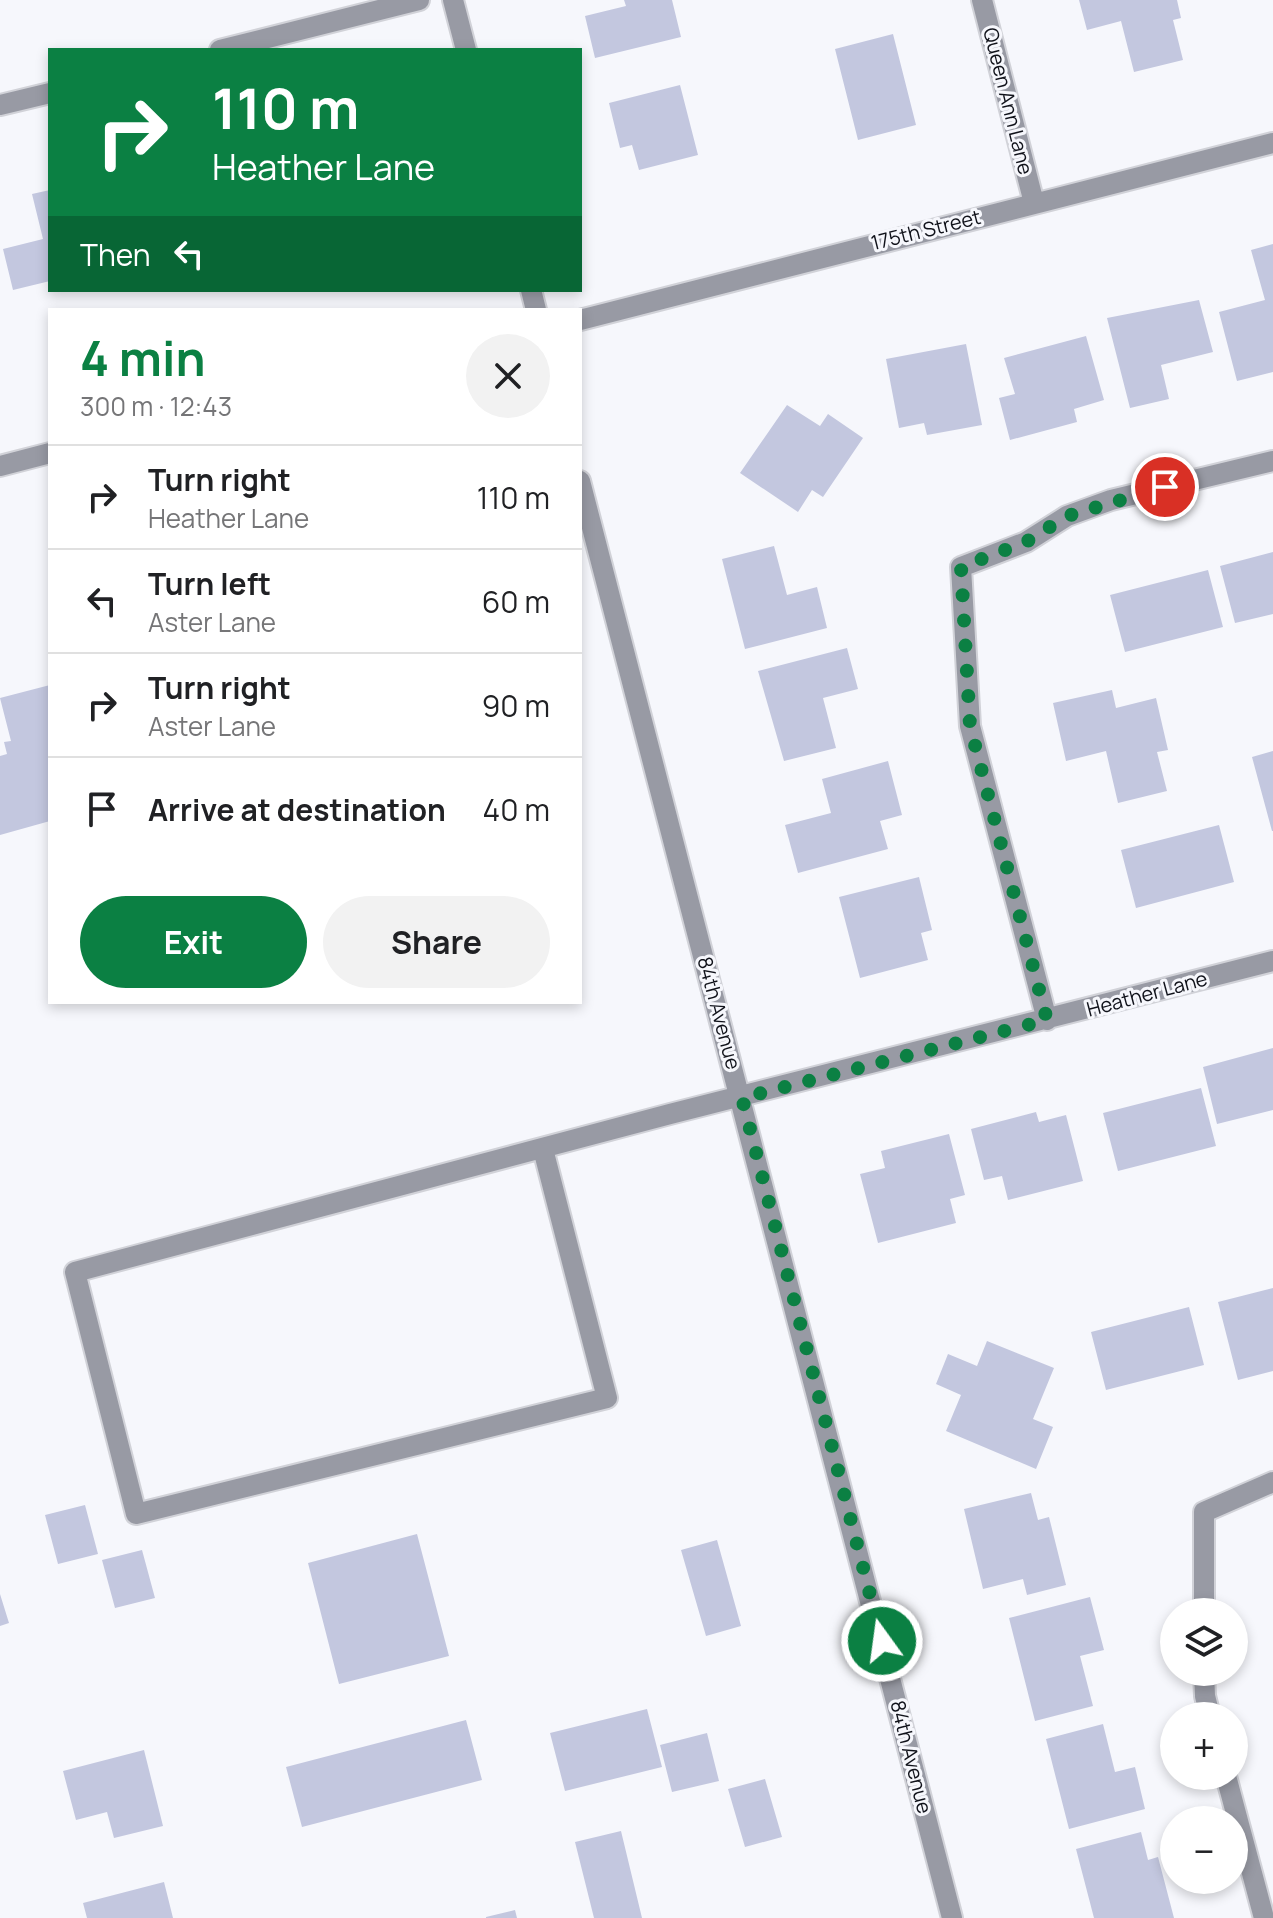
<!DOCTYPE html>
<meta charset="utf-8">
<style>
:root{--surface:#fff;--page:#f2f2f2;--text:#202124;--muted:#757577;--line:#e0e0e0;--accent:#0b8043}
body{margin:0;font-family:Manrope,sans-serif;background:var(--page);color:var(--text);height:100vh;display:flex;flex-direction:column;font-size:30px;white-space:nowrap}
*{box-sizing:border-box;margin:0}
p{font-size:26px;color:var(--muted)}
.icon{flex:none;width:44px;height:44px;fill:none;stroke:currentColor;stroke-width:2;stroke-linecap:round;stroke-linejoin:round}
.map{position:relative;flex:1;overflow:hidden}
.sheet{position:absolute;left:48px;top:308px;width:534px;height:696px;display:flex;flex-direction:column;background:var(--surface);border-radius:0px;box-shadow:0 4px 12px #0003}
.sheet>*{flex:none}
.banner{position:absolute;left:48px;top:48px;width:534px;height:244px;border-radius:0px;box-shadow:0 4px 12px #0003;background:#0b8043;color:#fff;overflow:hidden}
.buttons{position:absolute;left:1160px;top:1598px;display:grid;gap:16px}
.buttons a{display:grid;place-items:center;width:88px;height:88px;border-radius:50%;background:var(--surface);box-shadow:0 4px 12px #0003;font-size:40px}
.pin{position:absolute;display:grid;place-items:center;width:68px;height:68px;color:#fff;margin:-34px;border:4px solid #fff;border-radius:50%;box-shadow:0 2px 8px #0007}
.me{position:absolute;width:88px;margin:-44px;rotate:346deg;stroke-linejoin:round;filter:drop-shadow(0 0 6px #0008)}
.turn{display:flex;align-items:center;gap:28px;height:168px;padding:0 32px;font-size:36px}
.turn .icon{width:104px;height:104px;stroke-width:2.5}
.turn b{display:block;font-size:56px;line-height:68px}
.then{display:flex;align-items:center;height:76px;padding:0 32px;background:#0003;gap:16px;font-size:30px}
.round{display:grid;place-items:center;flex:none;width:84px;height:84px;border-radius:42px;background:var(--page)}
.overview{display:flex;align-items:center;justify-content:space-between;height:136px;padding:0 32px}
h1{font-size:48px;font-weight:700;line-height:60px;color:var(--accent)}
.button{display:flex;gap:16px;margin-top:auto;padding:16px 32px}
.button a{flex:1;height:92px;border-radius:48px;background:var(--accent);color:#fff;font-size:32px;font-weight:700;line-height:92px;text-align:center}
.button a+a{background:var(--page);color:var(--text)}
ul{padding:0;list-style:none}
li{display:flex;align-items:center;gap:24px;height:104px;padding:0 32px;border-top:2px solid var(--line)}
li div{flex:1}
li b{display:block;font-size:30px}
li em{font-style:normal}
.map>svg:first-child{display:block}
.building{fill:#c3c7df}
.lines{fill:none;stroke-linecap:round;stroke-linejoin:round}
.minor-casing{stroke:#d1d2d8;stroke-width:24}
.minor{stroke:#989aa4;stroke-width:20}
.route{stroke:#0b8043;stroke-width:14;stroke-dasharray:0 25.2}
.labels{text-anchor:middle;stroke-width:6;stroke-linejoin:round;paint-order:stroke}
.street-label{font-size:20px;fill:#10121a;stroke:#f6f7fc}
</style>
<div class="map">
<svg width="1273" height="1918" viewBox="0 0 1273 1918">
<rect width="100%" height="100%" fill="#f6f7fc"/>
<path class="building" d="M624,0H672L681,37L595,58L585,16L626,6Z
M1079,0H1177L1181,18L1173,20L1183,60L1134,72L1121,21L1087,30Z
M893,34L916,125L858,140L835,49Z
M680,85L698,155L639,170L632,145L620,148L609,103Z
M50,190V281L13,290L3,249L43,239L32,194Z
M1273,244V372L1237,381L1219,312L1265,300L1251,250Z
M1199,300L1213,352L1161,365L1169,399L1130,408L1107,318Z
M1086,336L1104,400L1074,409L1077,422L1010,440L999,398L1015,394L1004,358Z
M966,344L982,425L927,435L924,423L899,428L886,359Z
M787,405L820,426L828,414L863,438L823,497L812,490L798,512L740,473Z
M774,546L787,595L817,587L827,628L745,649L722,559Z
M1273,552V614L1235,623L1220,566Z
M1208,570L1223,627L1125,652L1110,595Z
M847,648L858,689L823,698L836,748L784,761L758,671Z
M50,685V821L0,835V756L7,754L4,742L11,741L0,698Z
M1112,690L1116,708L1156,698L1168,750L1157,752L1167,791L1118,803L1106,751L1066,761L1053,703Z
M1273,751V831H1272L1252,757Z
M888,761L902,815L880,821L888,849L798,873L785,825L831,813L822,779Z
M1219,825L1234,882L1136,908L1121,850Z
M919,877L932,930L921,933L928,960L860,978L839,897Z
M1273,1048V1110L1217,1124L1203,1067Z
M1201,1088L1216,1146L1118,1171L1103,1113Z
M1036,1112L1039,1122L1066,1115L1083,1181L1008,1200L1002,1176L984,1180L971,1129Z
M949,1134L965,1195L950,1199L956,1223L878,1243L860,1174L885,1168L881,1151Z
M1273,1288V1371L1238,1380L1218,1302Z
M1189,1307L1204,1365L1106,1390L1091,1332Z
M987,1341L1054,1368L1033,1419L1053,1427L1036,1469L946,1431L961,1395L936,1384L948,1354L977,1366Z
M1031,1493L1038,1520L1049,1517L1066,1585L1027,1595L1023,1579L983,1589L964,1509Z
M85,1505L98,1554L58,1564L45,1515Z
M417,1534L449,1656L339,1684L308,1563Z
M717,1540L741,1626L706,1636L681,1550Z
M142,1550L155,1598L115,1608L102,1560Z
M0,1594L9,1623L0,1626Z
M1090,1597L1104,1650L1080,1656L1093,1706L1035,1721L1009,1618Z
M647,1709L662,1767L565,1791L550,1733Z
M466,1720L482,1780L302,1827L286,1767Z
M1103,1724L1115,1772L1135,1767L1145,1809L1069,1829L1046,1739Z
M707,1733L719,1781L672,1792L660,1745Z
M144,1750L163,1826L114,1838L107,1812L76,1820L63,1771Z
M765,1779L782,1837L745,1847L728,1789Z
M621,1831L642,1918H594L575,1842Z
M1141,1832L1148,1860L1158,1857L1174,1918H1094L1076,1849Z
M164,1882L173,1918H87L83,1903Z
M515,1910L517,1918H486V1917Z"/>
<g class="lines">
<g class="minor-casing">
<path id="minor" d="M453,0L466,50
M982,0L1034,203
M220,50L419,0
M0,105L50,93
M531,290L536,310
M580,320L1273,143
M0,466L50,453
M580,481L952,1918
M1047,1020L970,726L961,567L1026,542L1067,516L1111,500L1273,461
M543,1149L607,1398L136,1514L75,1272L670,1114L1273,961
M1204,1612V1512L1273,1482
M1204,1672L1205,1696L1210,1716
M1226,1776L1264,1918"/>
</g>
<use href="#minor" class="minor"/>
</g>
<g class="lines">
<path class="route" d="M882,1641L742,1098L1047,1020L970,726L961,567L1026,542L1067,516L1165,487"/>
</g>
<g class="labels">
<g class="street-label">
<text transform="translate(1008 101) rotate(76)" y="7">Queen Ann Lane</text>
<text transform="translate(926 230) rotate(-14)" y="7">175th Street</text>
<text transform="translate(1147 994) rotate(-15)" y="7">Heather Lane</text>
<text transform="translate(719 1013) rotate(75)" y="7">84th Avenue</text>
<text transform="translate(911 1757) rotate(76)" y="7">84th Avenue</text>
</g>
</g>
</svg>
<div class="buttons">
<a><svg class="icon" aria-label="layers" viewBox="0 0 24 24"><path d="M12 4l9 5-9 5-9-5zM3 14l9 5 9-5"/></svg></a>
<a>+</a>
<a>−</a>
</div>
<div class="pin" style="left:1165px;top:487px;background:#d93025"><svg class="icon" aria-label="arrive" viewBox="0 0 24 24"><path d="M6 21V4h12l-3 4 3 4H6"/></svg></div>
<svg class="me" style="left:882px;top:1641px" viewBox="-20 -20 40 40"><circle r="17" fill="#0b8043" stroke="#fff" stroke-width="3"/><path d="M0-11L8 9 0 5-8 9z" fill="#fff"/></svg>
<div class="banner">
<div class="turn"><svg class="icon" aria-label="right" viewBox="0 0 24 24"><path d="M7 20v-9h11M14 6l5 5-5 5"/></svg><div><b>110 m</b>Heather Lane</div></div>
<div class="then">Then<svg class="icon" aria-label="left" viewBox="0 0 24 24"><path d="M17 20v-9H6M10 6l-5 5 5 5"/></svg></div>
</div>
<section class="sheet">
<div class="overview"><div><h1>4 min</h1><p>300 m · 12:43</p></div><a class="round"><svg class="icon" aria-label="close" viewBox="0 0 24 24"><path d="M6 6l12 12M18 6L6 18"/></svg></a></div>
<ul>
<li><svg class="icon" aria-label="right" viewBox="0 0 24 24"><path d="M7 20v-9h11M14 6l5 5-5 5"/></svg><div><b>Turn right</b><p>Heather Lane</p></div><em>110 m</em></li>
<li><svg class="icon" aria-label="left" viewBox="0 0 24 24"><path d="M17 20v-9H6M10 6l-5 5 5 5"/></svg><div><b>Turn left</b><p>Aster Lane</p></div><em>60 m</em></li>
<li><svg class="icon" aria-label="right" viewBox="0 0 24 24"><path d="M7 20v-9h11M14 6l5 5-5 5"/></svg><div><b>Turn right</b><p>Aster Lane</p></div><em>90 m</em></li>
<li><svg class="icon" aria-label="arrive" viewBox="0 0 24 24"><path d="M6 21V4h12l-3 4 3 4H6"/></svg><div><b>Arrive at destination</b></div><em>40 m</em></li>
</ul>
<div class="button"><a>Exit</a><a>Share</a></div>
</section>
</div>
